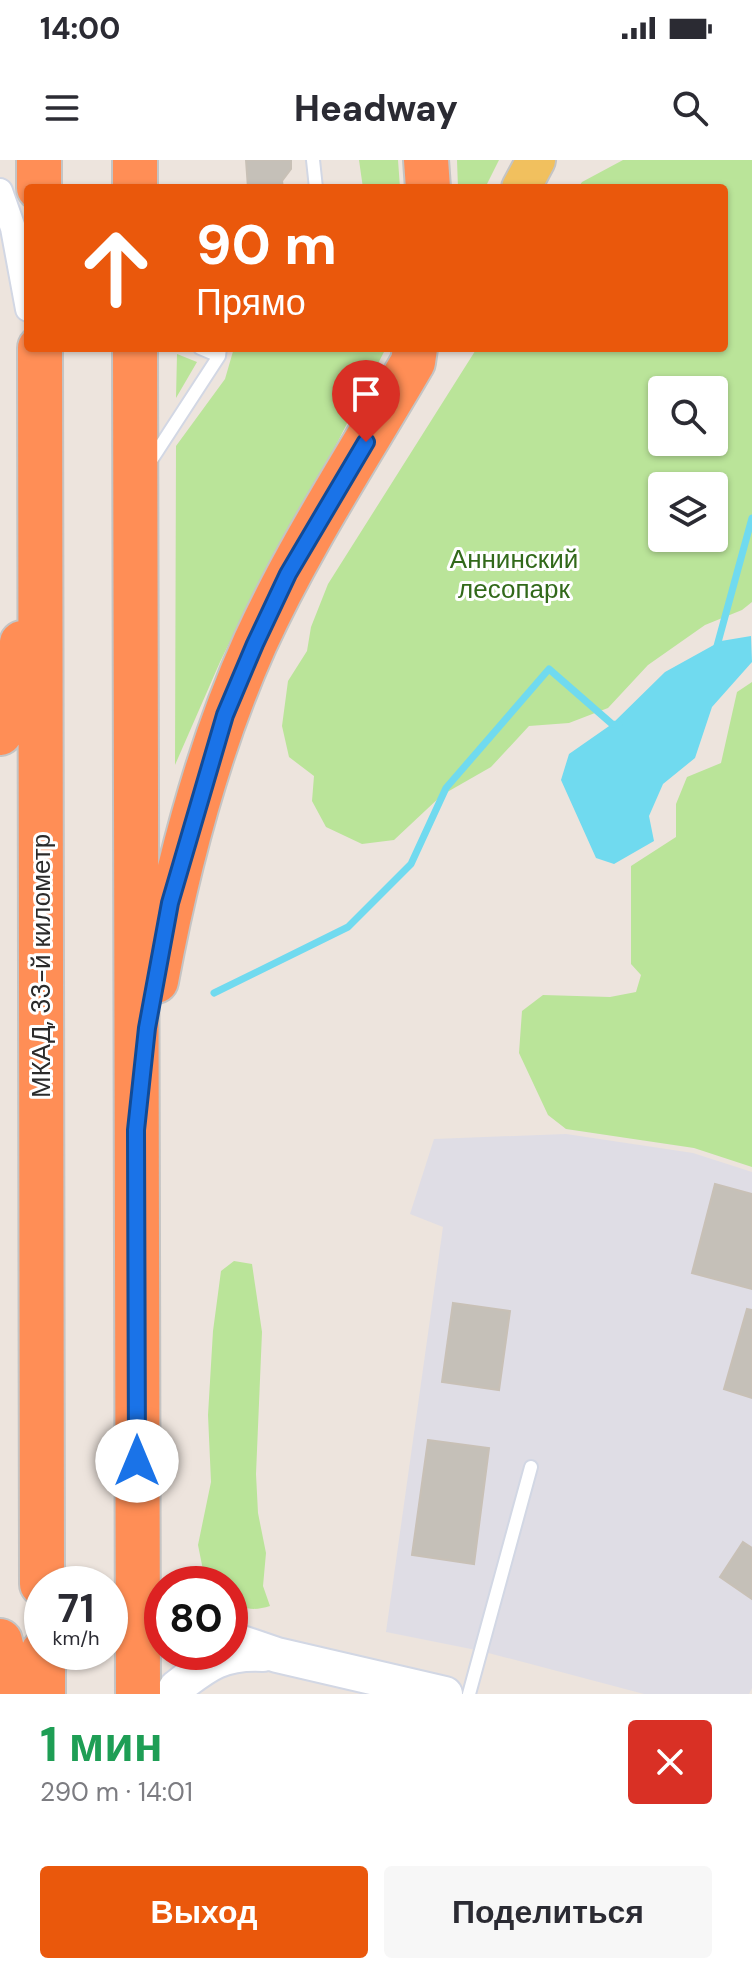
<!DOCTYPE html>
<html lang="ru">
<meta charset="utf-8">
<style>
:root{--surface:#fff;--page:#f7f7f7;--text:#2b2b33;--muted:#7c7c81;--accent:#ea580c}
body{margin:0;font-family:"DM Sans",sans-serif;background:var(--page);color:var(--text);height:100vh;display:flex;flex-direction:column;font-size:30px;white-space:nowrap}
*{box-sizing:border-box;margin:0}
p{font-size:26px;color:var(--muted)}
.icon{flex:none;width:44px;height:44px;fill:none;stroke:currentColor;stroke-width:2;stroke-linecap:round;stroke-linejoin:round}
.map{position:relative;height:1534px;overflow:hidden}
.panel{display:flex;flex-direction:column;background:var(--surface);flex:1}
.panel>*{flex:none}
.top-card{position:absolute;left:24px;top:24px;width:704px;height:168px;border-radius:8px;box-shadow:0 2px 6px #0004;background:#ea580c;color:#fff;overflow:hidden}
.buttons{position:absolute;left:648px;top:216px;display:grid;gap:16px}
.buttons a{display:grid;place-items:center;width:80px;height:80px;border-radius:8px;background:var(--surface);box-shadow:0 2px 6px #0004;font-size:40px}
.speed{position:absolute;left:24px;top:1406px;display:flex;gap:16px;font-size:40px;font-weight:700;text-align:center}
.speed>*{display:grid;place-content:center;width:104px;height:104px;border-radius:50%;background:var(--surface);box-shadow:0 2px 6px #0004;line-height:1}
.speed small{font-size:20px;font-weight:400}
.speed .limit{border:12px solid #d22;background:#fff;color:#111}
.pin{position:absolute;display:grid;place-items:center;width:68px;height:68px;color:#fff;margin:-82px -34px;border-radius:50% 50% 50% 0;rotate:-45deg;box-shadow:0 0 8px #0007}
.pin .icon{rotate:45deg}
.me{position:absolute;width:88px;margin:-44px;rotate:0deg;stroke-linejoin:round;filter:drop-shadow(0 0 6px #0008)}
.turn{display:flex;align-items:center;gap:28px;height:168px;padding:0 40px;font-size:36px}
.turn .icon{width:104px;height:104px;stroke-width:2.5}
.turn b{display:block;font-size:56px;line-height:68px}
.round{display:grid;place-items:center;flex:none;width:84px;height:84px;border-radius:8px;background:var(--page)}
.headline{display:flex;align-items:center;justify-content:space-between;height:136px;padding:0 40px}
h1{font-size:48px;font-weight:800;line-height:60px;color:#1e9e55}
.primary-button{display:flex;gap:16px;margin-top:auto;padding:16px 40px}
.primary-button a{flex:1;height:92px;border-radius:8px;background:var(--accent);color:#fff;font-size:32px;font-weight:800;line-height:92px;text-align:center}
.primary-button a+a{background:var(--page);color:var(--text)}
.status{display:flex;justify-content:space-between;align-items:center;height:56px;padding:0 40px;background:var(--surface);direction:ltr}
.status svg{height:22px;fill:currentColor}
header{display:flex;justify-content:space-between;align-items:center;height:104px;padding:0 40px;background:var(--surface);font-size:36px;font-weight:800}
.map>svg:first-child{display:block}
.industrial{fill:#dfdde5}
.green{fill:#bae499;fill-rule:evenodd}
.water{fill:#70daef}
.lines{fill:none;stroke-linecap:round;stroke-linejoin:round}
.stream{stroke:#70daef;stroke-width:7}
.building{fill:#c5c0b8;stroke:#c8c0b6;stroke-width:2}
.lane-casing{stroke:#d2d7e4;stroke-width:16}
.street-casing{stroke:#d2d7e4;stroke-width:28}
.secondary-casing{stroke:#d2d7e4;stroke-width:38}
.primary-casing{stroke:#c4c4c4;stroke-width:42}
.highway-casing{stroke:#c4c4c4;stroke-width:48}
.lane{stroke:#fff;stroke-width:12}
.street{stroke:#fff;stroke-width:24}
.secondary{stroke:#fff;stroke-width:34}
.primary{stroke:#f1c05e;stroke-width:38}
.highway{stroke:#ff8e56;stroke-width:44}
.route-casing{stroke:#114b97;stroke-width:20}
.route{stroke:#1a73e8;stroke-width:14}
.labels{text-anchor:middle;stroke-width:6;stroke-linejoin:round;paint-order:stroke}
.park-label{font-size:26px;fill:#32691a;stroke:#fff}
.street-label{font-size:26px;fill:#2b2b2b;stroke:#fff}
</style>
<div class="status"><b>14:00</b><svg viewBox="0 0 49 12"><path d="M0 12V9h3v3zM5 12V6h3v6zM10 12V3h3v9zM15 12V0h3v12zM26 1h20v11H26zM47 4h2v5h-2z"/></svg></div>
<header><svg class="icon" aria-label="menu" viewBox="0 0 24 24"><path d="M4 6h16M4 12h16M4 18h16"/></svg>Headway<svg class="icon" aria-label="search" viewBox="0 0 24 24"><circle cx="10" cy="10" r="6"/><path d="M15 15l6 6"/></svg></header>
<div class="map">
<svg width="752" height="1534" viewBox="0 0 752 1534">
<rect width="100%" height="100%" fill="#ede4dd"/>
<path class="industrial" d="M566,974L693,993L752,1012V1528L749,1534H644L481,1491L386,1472L443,1067L410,1054L434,979Z"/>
<path class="green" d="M359,0H398L400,28H363Z
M457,0H499L485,28H458Z
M623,0H752V442L742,450L705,465L648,505L608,548L569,563L529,566L491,607L442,635L394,680L362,684L326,667L312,641L314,616L289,597L282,566L288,521L307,491L311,467L328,424L477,188H724V28H578L582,22ZM662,230H714V282H662ZM662,326H714V378H662Z
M234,188H386L335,287L271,398L220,502L175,605L176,286L225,219Z
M177,194L197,202L176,238Z
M752,522V1007L694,988L566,969L548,955L519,893L522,851L543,835L610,837L636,832L641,815L631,804V706L676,677V644L687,617L721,603L737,532Z
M234,1101L252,1104L262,1172L256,1314L258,1353L266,1393L263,1426L270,1446C255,1451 241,1450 230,1439V1424H216L203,1410L198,1385L211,1322L208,1255L213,1171L221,1111Z"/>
<path class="water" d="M751,476L752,502L712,547L695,598L663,624L649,656L654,681L614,704L596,698L561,620L569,594L612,564L665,512L721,481Z"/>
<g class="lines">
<path class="stream" d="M717,486L752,358
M214,833L348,767L411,704L446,628L549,509L612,564L619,565"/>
</g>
<path class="building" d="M246,0H291V9L282,21L283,28H248Z
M715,1024L752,1034V1129L692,1113Z
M453,1143L510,1151L499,1230L442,1222Z
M747,1149L752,1150V1238L724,1229Z
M428,1280L489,1288L474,1404L412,1395Z
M743,1382L752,1388V1439L720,1417Z"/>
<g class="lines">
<g class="lane-casing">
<path id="lane" d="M313,0L316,28
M200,188L219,196
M150,302L219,196L220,188
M469,1534L531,1307"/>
</g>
<g class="street-casing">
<path id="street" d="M0,31L13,68L28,149"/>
</g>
<g class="secondary-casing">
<path id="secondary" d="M230,1479L277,1495L445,1534
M173,1534L176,1528C207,1504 222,1492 263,1494"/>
</g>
<g class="primary-casing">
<path id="primary" d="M521,28L536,0"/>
</g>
<g class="highway-casing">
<path id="highway" d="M39,0V28
M135,0V28
M426,0L428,28
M40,188L42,1424
M135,188L138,1534
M0,573L12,538L22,483
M156,821C177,707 207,590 255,483C299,386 359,295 413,202L415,188
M0,1481L13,1534
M43,1492V1534"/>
</g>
<use href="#lane" class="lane"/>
<use href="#street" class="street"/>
<use href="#secondary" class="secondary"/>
<use href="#primary" class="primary"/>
<use href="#highway" class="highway"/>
</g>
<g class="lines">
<g class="route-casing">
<path id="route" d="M137,1301L136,970L147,868L170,743L225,555L255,484L288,414L366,282"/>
</g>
<use href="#route" class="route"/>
</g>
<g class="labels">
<g class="park-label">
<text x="514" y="408">Аннинский<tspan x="514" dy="30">лесопарк</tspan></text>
</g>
<g class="street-label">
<text transform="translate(41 806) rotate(-90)" y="9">МКАД, 33-й километр</text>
</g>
</g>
</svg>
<div class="buttons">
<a><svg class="icon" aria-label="search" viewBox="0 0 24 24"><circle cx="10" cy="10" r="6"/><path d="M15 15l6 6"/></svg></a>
<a><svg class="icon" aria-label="layers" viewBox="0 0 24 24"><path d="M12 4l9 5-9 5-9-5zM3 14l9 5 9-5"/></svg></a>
</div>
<div class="speed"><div>71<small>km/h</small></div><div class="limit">80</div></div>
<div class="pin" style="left:366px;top:282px;background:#d93025"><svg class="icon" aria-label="arrive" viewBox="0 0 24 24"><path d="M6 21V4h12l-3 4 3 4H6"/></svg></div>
<svg class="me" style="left:137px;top:1301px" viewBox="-20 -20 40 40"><circle r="19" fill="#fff"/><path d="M0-13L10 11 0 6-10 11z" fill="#1a73e8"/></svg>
<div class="top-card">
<div class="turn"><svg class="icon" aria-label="ahead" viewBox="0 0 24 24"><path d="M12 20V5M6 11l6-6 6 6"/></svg><div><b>90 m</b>Прямо</div></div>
</div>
</div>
<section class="panel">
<div class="headline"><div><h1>1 мин</h1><p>290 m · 14:01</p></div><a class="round" style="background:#d93025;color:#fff"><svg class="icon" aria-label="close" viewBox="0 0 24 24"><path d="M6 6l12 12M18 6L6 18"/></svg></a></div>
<div class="primary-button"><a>Выход</a><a>Поделиться</a></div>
</section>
